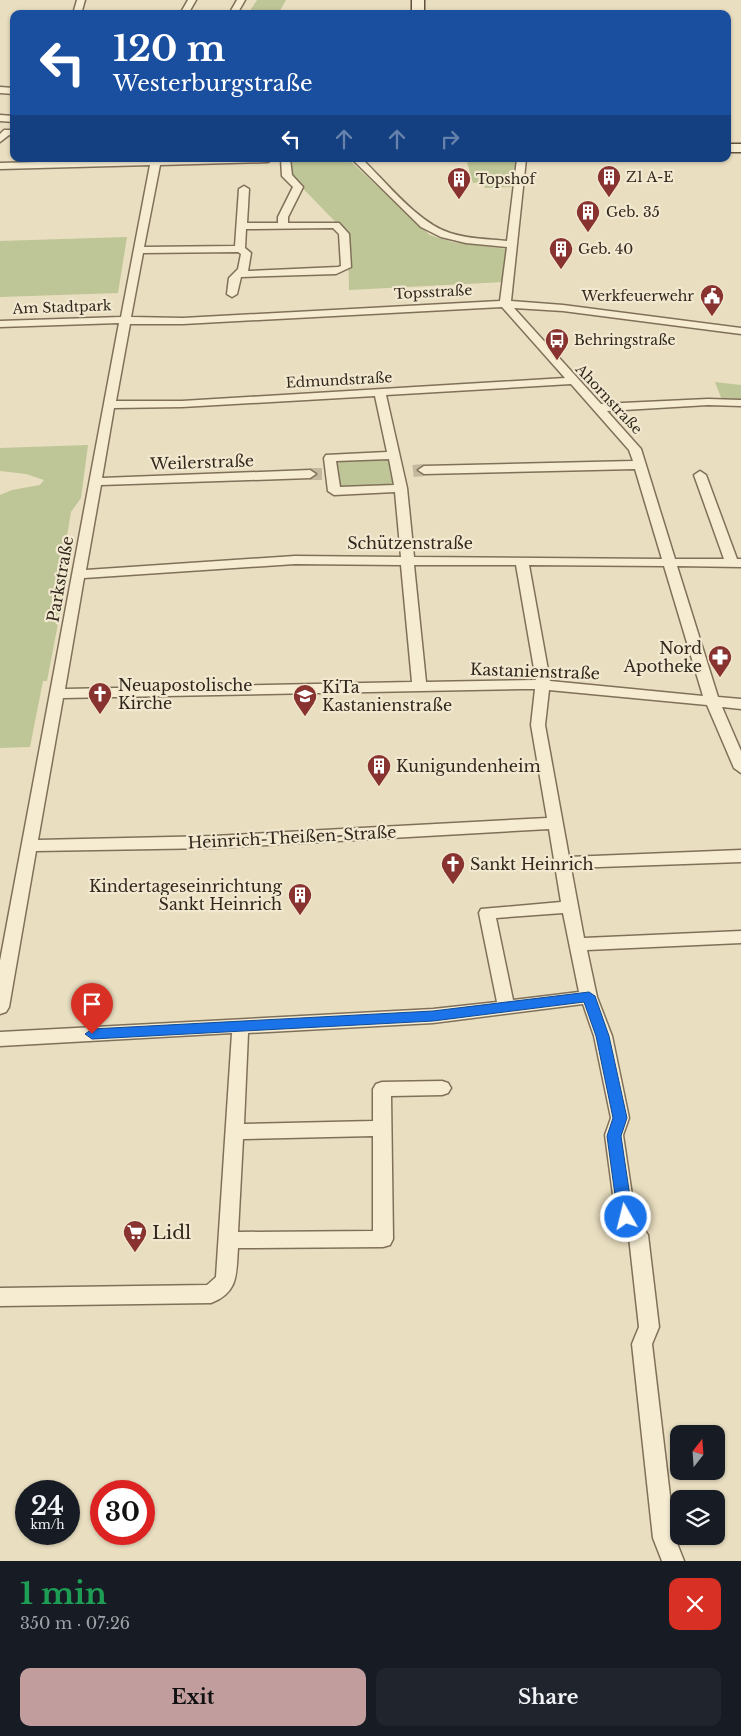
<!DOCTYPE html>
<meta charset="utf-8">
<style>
:root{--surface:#171b24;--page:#20242c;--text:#f1f3f6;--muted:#9ea1a6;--accent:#c29d9d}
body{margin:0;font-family:"Libre Baskerville",serif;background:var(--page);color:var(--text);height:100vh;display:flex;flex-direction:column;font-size:19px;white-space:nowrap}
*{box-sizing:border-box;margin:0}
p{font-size:16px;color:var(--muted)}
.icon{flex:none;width:28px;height:28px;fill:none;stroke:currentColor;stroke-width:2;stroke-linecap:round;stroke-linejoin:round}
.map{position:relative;height:1561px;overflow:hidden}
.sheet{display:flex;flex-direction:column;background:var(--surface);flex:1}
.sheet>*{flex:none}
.hud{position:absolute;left:10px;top:10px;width:721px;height:152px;border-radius:10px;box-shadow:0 1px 4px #0004;background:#1a4fa0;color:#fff;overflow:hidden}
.needle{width:32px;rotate:17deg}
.fabs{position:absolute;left:670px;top:1425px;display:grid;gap:10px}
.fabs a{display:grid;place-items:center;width:55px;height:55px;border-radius:10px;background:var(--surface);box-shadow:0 1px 4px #0004;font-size:25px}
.speed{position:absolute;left:15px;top:1480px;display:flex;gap:10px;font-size:25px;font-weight:700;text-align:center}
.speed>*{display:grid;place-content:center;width:65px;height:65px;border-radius:50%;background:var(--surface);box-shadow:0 1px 4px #0004;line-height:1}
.speed small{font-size:12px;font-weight:400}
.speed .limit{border:8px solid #d22;background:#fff;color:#111}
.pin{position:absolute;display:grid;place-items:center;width:42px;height:42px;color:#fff;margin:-51px -21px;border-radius:50% 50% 50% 0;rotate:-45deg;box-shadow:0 0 5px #0007}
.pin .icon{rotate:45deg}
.me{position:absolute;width:55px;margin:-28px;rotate:352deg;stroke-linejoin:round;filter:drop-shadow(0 0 4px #0008)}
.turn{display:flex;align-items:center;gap:18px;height:105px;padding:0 20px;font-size:22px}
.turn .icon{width:65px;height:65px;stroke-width:2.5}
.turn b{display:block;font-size:35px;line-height:42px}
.lanes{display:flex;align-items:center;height:48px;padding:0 20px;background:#0003;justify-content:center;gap:25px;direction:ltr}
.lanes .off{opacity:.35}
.round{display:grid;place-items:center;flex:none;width:52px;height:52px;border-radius:10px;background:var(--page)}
.summary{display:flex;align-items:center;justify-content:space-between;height:85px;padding:0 20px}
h1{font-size:30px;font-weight:800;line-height:38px;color:#1e9e55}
.button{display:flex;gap:10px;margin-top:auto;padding:10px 20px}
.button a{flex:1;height:58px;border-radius:10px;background:var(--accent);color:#111;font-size:20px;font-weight:800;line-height:58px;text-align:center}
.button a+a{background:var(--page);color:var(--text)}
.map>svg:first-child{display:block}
.green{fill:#bec596}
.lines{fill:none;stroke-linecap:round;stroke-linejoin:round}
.street-tunnel{stroke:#c4b99f;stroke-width:12;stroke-dasharray:12 5.5;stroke-linecap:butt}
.street-casing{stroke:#80705a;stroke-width:3}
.secondary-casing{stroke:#62513d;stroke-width:3}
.street{fill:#f5ecd2;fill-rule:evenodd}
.secondary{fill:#f5ecd2;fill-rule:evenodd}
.route{fill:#1a73e8;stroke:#114b97}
.labels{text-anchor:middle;stroke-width:4.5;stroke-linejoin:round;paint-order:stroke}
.far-poi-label{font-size:14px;fill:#31271d;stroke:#f1e8cf;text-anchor:start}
.far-street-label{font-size:14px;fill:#31271d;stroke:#f1e8cf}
.street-label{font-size:16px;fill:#31271d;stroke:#f1e8cf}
.poi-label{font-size:16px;fill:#31271d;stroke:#f1e8cf;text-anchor:start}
.near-poi-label{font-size:19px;fill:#31271d;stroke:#f1e8cf;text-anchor:start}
</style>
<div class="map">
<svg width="741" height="1561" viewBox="0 0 741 1561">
<rect width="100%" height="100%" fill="#e9dec0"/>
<path class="green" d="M257,0H286L278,14H248Z
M348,159L430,235L452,242L506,249L504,282L349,290L348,235L291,176L290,161Z
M466,159H518L515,187L485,188L481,182L473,183Z
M127,237L118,293L0,297V241Z
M715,382L741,385V401L722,400Z
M88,445L81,498L71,512L66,542L70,561L47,681H43L30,747L0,748V495L12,490L40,485L44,480L26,474L0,471V448Z
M391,457L396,486L338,488L335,459Z"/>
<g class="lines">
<path class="street-tunnel" d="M413,471L424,470
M310,474H325"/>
<g class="street-casing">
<path id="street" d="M77,0H85L81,14H73Z
M188,0H196L188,14H180Z
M237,0H245L237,14H229Z
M0,87L14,88V94L0,93Z
M0,115L14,116V122L0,121Z
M4,130H14V136L9,135L0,142V134Z
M152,159H273L268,162L160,165L144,247L235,246L239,189L244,186L249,189L247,223H278V217L293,187L282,176L281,159H290L292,175L303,187L288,217V223H339L349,234L351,267L336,274L241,277L237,294L232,297L227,294L229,278L238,269L241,254L238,252L143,253L131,317L183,318L500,301L507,247L466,243L441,237L421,227L352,159H362C386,182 418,223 450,233C468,239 488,239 507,241L517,159H526L511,301L563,305L741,328V334L563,311L514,308L601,404L708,399L741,400V406L708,405L607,411L641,449L675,559H724L694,475L700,471L706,475L737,559H741V567L677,566L718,697L741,699V709L722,707L741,751V773L734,768L707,705L549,690L545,725L569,857L741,850V862L571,868L584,938L741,931V943L587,950L597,997L612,1036L629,1118L623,1135L635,1215L648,1235L659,1327L652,1344L675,1538L684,1561H662L653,1538L632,1344L639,1327L629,1237L616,1217L605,1135L611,1118L594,1036L583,1004L433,1023L248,1033L244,1124L373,1121V1089L376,1084L382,1082L442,1081L448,1083L451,1088L448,1093L442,1095L391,1096L393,1239L390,1245L383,1247L238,1248C236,1274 239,1292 211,1303L0,1306V1288L207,1285L216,1277L232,1033L0,1046V1032L433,1009L497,1002L479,913L481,909L561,902L549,829L214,848L36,851L9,1007L6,1012L0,1014V961L119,323L0,327V321L121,317L150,165L0,169V163ZM333,228L339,234L341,266L338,267L248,271L251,253L245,248L246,229ZM502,307L565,378L182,401H116L130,324H183ZM571,384L629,450L633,461L424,466L418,470L424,474L635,469L662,559L414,557L407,488L386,395ZM375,396L387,452L326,455L324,458L328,491L334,495L395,492L401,557L295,556L86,570L101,485L310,478L316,474L310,470L102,478L114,408L182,407ZM389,459L394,485L340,487L336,461ZM295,564L401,565L412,682L65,689L84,578ZM414,565H516L536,680L426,682ZM529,565L664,566L703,696L550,681ZM521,689H535L531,725L547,818L214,836L38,840L63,698ZM563,913L579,992L513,1000L496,918ZM373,1136V1231L238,1232L243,1139Z"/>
</g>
<g class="secondary-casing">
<path id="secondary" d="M412,0H424V14H412Z
M728,144H741V152H728Z"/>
</g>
<use href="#street" class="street"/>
<use href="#secondary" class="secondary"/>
</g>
<path class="route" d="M589,992L595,996L609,1036L627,1118L621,1136L633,1217L631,1222L626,1223L621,1222L618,1217L607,1136L613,1118L596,1036L584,1002L433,1021L92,1039L85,1034L92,1029L433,1011Z"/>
<defs>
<g id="building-pin" transform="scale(1.25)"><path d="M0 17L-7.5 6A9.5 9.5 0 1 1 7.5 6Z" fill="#893330" stroke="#f1e8cf"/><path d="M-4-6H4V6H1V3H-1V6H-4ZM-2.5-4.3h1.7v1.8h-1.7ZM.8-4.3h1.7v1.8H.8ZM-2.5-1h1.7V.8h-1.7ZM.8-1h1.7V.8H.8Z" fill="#fff"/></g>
<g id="civic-pin" transform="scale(1.25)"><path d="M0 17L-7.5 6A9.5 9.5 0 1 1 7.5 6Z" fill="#893330" stroke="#f1e8cf"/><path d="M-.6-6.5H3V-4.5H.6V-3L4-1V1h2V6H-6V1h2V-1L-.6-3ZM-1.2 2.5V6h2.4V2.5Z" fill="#fff"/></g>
<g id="bus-pin" transform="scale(1.25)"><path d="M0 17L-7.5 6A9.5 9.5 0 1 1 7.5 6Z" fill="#893330" stroke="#f1e8cf"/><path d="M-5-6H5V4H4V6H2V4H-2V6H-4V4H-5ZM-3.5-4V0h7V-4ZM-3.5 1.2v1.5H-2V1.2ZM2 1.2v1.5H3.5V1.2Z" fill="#fff"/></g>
<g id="pharmacy-pin" transform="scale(1.25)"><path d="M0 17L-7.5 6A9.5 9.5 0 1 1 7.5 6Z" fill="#893330" stroke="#f1e8cf"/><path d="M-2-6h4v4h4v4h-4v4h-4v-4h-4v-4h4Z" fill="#fff"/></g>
<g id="church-pin" transform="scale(1.25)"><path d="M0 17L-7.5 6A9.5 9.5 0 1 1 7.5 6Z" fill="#893330" stroke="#f1e8cf"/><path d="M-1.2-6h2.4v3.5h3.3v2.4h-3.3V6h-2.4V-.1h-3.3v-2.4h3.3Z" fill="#fff"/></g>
<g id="school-pin" transform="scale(1.25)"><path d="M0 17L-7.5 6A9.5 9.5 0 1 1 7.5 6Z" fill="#893330" stroke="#f1e8cf"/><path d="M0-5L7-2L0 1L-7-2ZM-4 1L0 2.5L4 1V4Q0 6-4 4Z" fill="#fff"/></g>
<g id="supermarket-pin" transform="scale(1.25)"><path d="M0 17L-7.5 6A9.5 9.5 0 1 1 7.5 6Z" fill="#893330" stroke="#f1e8cf"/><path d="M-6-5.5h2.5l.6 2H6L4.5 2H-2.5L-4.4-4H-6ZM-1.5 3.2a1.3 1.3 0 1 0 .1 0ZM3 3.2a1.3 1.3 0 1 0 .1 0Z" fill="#fff"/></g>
</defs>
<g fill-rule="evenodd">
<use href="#building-pin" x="609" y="177"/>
<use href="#building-pin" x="459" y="179"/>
<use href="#building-pin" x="588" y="212"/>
<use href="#building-pin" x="561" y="249"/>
<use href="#civic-pin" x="712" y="296"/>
<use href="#bus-pin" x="557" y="340"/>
<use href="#pharmacy-pin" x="720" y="657"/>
<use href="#church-pin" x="100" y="694"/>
<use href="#school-pin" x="305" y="696"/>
<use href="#building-pin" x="379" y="766"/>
<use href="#church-pin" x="453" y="864"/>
<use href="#building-pin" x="300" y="895"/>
<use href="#supermarket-pin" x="135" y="1232"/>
</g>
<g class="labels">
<g class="far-poi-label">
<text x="626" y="182">Z1 A-E</text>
<text x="476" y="184">Topshof</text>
<text x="606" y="217">Geb. 35</text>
<text x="578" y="254">Geb. 40</text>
<text x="694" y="301" text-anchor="end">Werkfeuerwehr</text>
<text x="574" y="345">Behringstraße</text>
</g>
<g class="far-street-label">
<text transform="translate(433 292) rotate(-3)" y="5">Topsstraße</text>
<text transform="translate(62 307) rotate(-2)" y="5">Am Stadtpark</text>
<text transform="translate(339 380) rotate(-3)" y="5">Edmundstraße</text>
<text transform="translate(609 399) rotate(47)" y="5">Ahornstraße</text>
</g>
<g class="street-label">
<text transform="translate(202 462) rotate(-2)" y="6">Weilerstraße</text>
<text x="410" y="549">Schützenstraße</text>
<text transform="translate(60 579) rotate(-80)" y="6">Parkstraße</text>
<text transform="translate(535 671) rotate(2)" y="6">Kastanienstraße</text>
<text transform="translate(292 837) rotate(-3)" y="6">Heinrich-Theißen-Straße</text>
</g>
<g class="poi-label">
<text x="702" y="654" text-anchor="end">Nord<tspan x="702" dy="18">Apotheke</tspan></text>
<text x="118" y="691">Neuapostolische<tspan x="118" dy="18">Kirche</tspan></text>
<text x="322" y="693">KiTa<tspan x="322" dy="18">Kastanienstraße</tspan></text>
<text x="396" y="772">Kunigundenheim</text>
<text x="470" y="870">Sankt Heinrich</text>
<text x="282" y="892" text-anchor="end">Kindertageseinrichtung<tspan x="282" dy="18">Sankt Heinrich</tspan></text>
</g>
<g class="near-poi-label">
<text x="152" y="1239">Lidl</text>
</g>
</g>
</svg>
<div class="fabs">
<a><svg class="needle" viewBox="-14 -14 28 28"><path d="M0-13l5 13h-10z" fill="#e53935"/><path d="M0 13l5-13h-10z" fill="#9ea1a6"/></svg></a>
<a><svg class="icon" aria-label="layers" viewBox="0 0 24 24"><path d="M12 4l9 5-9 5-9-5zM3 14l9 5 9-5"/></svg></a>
</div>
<div class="speed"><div>24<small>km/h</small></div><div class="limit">30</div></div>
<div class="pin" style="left:92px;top:1034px;background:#d93025"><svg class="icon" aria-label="arrive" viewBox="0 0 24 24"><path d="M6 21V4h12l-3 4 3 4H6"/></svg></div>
<svg class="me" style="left:626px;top:1217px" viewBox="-20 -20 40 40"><circle r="17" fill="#1a73e8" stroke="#fff" stroke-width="3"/><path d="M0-11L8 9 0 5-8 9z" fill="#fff"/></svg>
<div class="hud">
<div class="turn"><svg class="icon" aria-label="left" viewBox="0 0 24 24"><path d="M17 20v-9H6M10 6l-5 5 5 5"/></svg><div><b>120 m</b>Westerburgstraße</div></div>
<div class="lanes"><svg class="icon" aria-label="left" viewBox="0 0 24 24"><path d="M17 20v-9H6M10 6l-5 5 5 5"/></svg><svg class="icon off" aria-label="ahead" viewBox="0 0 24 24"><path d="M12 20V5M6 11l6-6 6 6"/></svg><svg class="icon off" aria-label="ahead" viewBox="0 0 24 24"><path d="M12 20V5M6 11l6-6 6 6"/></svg><svg class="icon off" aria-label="right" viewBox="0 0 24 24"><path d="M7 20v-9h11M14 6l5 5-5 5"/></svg></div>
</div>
</div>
<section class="sheet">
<div class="summary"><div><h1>1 min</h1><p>350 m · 07:26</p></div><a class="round" style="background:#d93025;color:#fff"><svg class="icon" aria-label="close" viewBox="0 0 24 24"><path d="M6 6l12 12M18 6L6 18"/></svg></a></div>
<div class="button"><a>Exit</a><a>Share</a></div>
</section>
